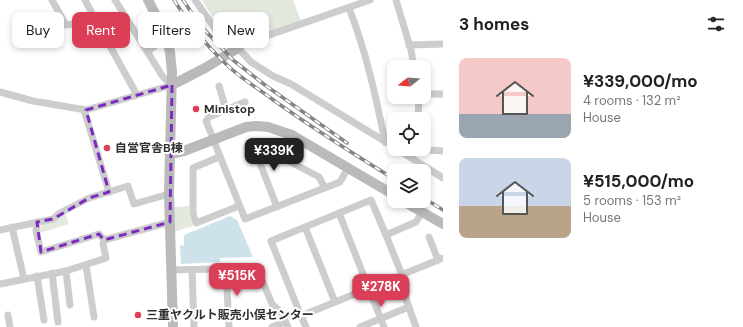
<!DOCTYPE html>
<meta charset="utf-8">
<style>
body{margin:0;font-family:"DM Sans","Noto Sans JP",sans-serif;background:#f6f6f6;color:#222;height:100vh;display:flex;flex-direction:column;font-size:15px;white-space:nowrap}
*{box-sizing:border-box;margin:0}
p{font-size:13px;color:#767676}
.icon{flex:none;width:22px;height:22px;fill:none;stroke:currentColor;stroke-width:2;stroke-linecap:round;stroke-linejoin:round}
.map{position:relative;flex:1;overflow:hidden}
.drawer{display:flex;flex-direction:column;background:#fff;width:300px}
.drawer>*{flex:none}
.top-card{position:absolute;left:12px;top:12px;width:371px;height:36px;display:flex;gap:8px}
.needle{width:26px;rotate:253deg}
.tools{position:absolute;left:387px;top:60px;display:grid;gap:8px}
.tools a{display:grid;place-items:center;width:44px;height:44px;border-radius:8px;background:#fff;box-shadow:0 2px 6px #0003;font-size:20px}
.price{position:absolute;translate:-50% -34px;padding:0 9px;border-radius:8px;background:#db3f57;color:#fff;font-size:13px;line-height:26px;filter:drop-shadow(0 1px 2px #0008)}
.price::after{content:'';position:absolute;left:50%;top:24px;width:12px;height:9px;margin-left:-6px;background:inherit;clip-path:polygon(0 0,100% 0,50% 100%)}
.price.selected{background:#222;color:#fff}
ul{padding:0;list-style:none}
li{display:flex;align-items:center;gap:12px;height:100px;padding:0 16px}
li span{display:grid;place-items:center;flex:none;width:112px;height:80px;border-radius:8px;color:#555}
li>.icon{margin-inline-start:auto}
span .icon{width:48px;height:48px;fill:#fffc;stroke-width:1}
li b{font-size:17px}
h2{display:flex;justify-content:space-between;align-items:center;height:48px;padding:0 16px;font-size:17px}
.pill{padding:0 14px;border-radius:8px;background:#fff;box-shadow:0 2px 6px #0003;font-size:14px;line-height:36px}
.pill.selected{background:#db3f57;color:#fff}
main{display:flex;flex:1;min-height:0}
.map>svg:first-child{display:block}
.green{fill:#e4e9dd}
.water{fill:#cde2eb}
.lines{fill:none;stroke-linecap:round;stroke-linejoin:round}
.street{stroke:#cdcdcd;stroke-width:7}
.secondary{stroke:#bababa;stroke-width:10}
.rail-casing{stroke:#858585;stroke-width:3.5}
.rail{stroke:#fff;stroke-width:2;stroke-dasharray:6;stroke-linecap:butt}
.marked{fill:none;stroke:#7b2cbf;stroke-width:3;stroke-dasharray:8 5;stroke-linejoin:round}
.poi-dot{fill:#db3f57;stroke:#fff;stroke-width:1.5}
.labels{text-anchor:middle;stroke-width:4;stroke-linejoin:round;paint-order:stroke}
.poi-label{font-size:12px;font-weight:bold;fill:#303030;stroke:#fff;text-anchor:start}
</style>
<main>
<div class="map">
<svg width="443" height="327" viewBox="0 0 443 327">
<rect width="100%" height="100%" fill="#fff"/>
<!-- green -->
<g class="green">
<path d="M202 0H293L301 21 285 27 237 41C222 31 211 16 202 0Z"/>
<path d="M189 206V214L193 226 174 232V207Z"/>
<path d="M65 213 69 224 40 233 39 230 42 225Z"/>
</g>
<!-- water -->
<path class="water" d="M230 216 237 220 253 257 220 258V262L181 264 180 246 184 245V235Z"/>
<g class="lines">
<!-- street -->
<g class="street">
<path d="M52 0 66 25 96 21 137 95"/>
<path d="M85 0 96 21"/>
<path d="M115 0 163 77 172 85"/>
<path d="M195 0 219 34 238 48 251 62 273 76 291 84 394 147"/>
<path d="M396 0 411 50 414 67"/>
<path d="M349 8C366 51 376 97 385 142"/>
<path d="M409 45 443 44"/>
<path d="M238 48 249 42 370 0"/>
<path d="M148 51 159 43 167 39"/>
<path d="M219 86 226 110"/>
<path d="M0 92 33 101 86 110 172 85"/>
<path d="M424 94H443"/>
<path d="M245 102 209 117 206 121 245 219 340 182 348 168"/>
<path d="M86 110 85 113 109 192"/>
<path d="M418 119 419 97"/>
<path d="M253 145 277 207"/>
<path d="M397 149 443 178"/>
<path d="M256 153 266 149 319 177 325 188"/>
<path d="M405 153 416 149 443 151"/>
<path d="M219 157 193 168V214L196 223 239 206"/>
<path d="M339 213 384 327"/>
<path d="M37 222 36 231 41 252 99 234 104 240"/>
<path d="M12 227 24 279"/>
<path d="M305 227 335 302"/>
<path d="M0 230 53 219 60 213 89 198 128 186 134 204 169 194"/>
<path d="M386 235 371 200 271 241 301 316 443 258"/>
<path d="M429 237 438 260"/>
<path d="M86 265 94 317"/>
<path d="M226 269 229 327"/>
<path d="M171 270 257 268 272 304 281 312 288 327"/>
<path d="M192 270 194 327"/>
<path d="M66 271 70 305"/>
<path d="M52 273 58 322"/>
<path d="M37 276 44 320"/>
<path d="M0 284 66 271 106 258 103 244 104 240 170 222"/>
<path d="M8 315 10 327"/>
<path d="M301 316 306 327"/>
<path d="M272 327 285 322"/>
<path d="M360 327 409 307"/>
<path d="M416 327 406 299V285L386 235 416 222 422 212"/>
</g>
<!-- secondary -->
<g class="secondary">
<path d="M148 0 165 33 170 52 172 72 169 194 173 327"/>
<path d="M172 85 205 68 238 48"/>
<path d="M169 152 175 153 184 151 246 127 257 126 268 127 292 135 394 195"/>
<path d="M403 201 443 224"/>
</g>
<defs>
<g id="rail">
<path d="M174 0C188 23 206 45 226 64 239 77 256 87 272 99 311 127 352 153 394 179"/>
<path d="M183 0 200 25 233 60 265 85 347 143"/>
<path d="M424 198 443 210"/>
</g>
</defs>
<!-- rail casing -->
<use href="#rail" class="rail-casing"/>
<!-- rail -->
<use href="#rail" class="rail"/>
</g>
<!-- marked area -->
<path class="marked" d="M172 85 170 222 104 240 99 234 41 252 37 222 53 219 89 198 109 192 86 110Z"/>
<!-- markers -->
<g class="poi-dot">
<circle cx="196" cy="109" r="4"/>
<circle cx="107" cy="148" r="4"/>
<circle cx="138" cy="315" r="4"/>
</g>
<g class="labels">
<!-- poi labels -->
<g class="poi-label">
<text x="204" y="113">Ministop</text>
<text x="115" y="152">自営官舎B棟</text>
<text x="146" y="319">三重ヤクルト販売小俣センター</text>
</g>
</g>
</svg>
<div class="tools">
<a><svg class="needle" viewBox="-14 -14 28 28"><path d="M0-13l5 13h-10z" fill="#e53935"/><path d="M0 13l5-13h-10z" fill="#767676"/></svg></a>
<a><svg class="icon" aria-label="locate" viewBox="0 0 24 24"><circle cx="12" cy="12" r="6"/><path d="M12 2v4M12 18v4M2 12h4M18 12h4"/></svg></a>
<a><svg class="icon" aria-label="layers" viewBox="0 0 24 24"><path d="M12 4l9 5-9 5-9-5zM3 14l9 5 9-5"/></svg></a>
</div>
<b class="price selected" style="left:274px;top:172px">¥339K</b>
<b class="price" style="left:237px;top:297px">¥515K</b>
<b class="price" style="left:381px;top:308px">¥278K</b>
<div class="top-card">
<a class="pill">Buy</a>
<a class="pill selected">Rent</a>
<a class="pill">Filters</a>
<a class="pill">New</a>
</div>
</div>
<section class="drawer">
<h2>3 homes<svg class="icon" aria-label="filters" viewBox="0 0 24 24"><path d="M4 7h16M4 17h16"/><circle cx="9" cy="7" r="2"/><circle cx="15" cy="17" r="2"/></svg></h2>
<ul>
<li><span style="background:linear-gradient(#f6c9c9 70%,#9aa5b1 0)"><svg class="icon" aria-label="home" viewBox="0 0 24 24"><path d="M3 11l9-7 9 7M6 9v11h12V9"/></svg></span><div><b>¥339,000/mo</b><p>4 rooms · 132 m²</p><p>House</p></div></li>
<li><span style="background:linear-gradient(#c9d6e8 60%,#b9a48a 0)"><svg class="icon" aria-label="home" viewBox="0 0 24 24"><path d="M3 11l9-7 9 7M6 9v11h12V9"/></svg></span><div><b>¥515,000/mo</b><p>5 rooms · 153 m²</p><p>House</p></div></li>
</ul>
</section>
</main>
